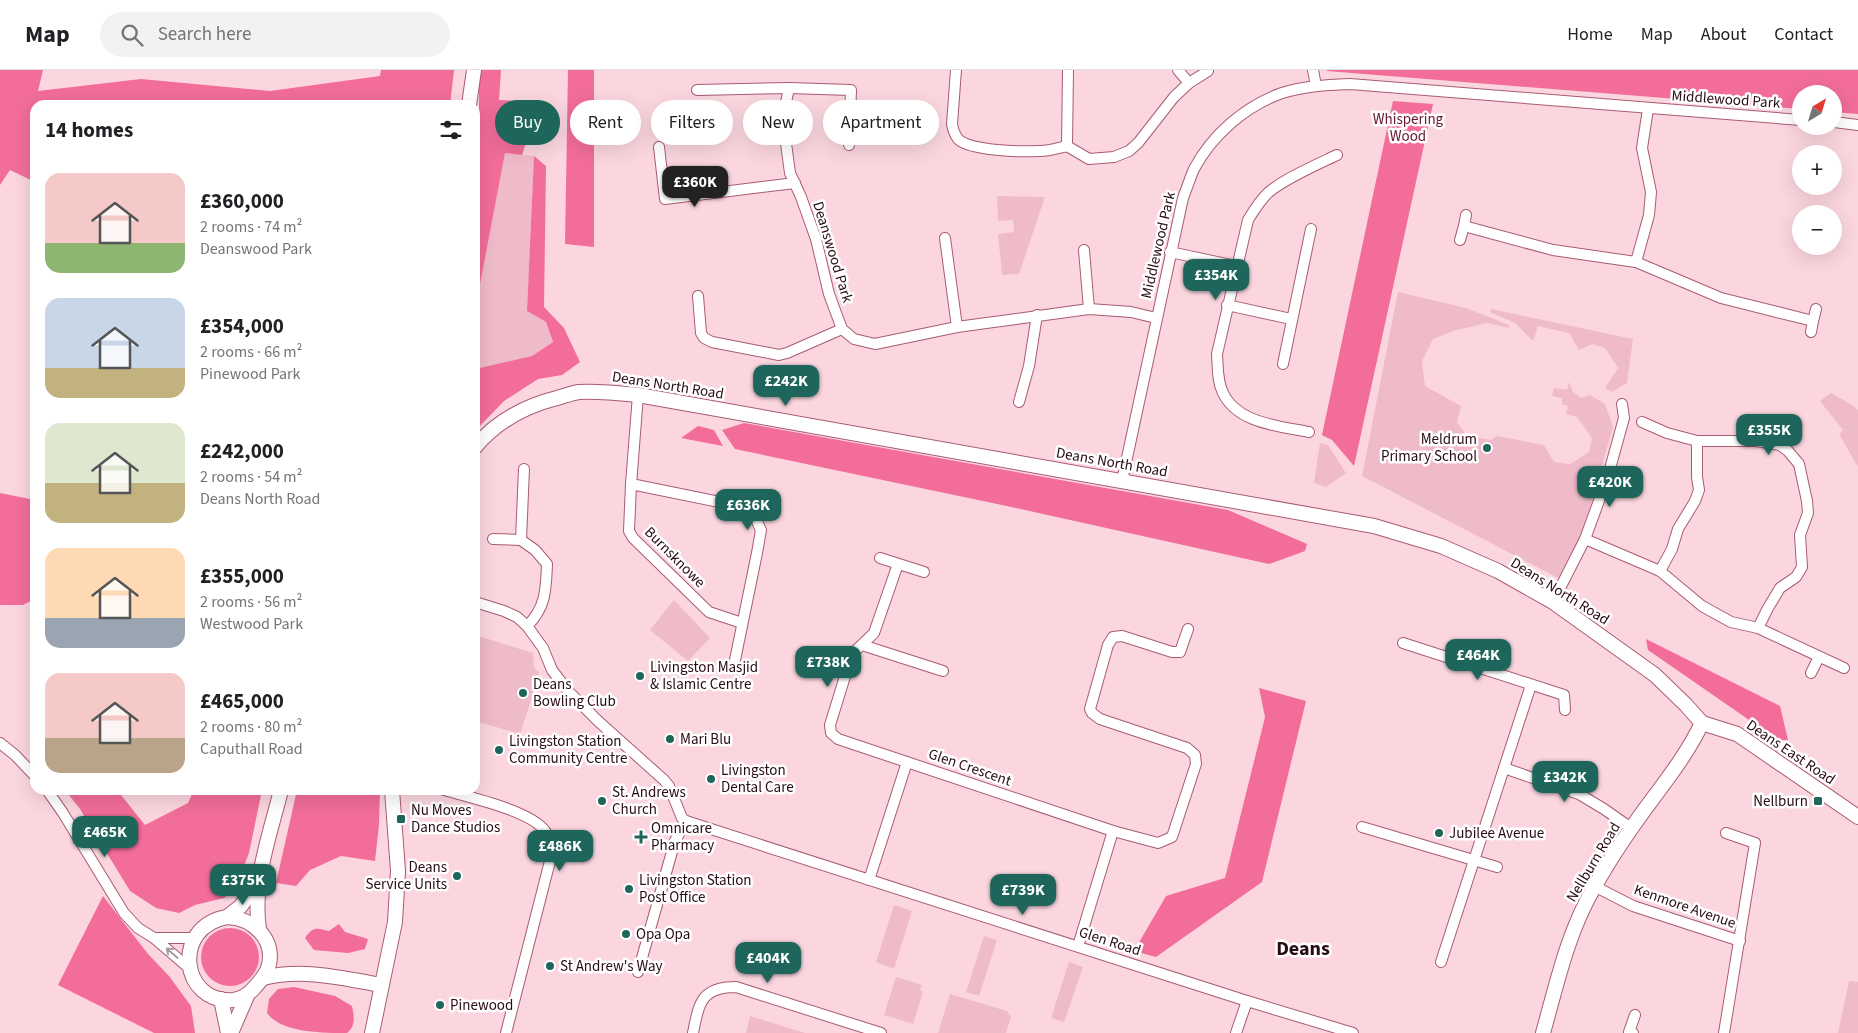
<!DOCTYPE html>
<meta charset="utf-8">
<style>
body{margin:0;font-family:"Source Sans 3",sans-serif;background:#f2f2f2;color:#202124;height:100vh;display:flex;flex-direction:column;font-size:19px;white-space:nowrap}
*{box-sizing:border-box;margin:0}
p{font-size:16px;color:#757577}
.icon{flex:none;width:28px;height:28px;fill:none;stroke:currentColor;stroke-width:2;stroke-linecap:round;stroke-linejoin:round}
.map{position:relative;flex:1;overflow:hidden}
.sheet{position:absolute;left:30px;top:30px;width:450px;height:695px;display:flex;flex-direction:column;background:#fff;border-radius:15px;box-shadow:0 5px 20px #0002}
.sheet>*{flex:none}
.hud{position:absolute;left:495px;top:30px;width:475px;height:45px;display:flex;gap:10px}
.needle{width:32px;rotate:38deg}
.controls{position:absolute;left:1792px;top:15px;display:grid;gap:10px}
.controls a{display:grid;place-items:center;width:50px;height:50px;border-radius:50%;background:#fff;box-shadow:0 5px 20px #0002;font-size:25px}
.price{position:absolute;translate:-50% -42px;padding:0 11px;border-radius:10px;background:#1e665b;color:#fff;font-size:16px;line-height:32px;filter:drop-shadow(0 1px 2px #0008)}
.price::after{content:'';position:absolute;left:50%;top:30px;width:15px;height:11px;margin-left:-8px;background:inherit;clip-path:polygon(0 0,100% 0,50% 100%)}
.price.active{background:#222;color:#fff}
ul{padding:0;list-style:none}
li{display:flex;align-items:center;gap:15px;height:125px;padding:0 15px}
li span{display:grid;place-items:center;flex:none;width:140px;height:100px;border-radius:15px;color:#555}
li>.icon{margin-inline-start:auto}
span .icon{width:60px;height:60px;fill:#fffc;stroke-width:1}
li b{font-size:21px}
h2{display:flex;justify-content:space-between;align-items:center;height:60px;padding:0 15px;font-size:21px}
.chip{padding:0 18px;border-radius:22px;background:#fff;box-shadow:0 5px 20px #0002;font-size:18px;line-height:45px}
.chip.active{background:#1e665b;color:#fff}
header{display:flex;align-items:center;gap:30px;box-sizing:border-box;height:70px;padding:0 25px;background:#fff;border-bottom:1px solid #e0e0e0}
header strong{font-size:24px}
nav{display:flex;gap:28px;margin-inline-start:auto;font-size:18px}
.search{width:350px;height:45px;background:#f2f2f2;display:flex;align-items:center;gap:12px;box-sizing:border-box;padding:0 18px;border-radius:28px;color:#757577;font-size:19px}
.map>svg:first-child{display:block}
.green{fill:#f0bbc9}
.forest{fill:#f26d9a}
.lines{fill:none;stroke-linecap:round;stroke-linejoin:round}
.street-casing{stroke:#a95b73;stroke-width:12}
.secondary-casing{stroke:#a95b73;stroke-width:16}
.street{stroke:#fff;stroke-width:10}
.secondary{stroke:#fff;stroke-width:14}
.oneway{stroke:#a99da1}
.poi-dot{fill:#1e665b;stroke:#fff;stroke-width:2}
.labels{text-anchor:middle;stroke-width:5;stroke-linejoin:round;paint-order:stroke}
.street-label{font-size:15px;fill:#290b15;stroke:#fff}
.park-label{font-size:15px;fill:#681537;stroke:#fff}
.poi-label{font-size:15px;fill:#290b15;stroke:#fff;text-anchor:start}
.district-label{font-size:20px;font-weight:bold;fill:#290b15;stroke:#fff}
</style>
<header>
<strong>Map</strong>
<div class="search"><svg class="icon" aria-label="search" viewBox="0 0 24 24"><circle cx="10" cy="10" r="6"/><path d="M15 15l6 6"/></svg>Search here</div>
<nav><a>Home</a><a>Map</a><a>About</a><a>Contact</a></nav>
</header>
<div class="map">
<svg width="1858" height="963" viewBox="0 0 1858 963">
<rect width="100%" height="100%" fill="#fbd6df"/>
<!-- green -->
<g class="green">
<path d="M505 83 534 86 527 241 546 252 553 272 532 286 475 299V241Z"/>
<path d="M997 126 1045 127 1019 204 1002 205 998 164 1014 162 1013 150 998 151Z"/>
<path d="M1398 222 1466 238 1509 255V258L1487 253 1453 261 1433 269 1422 291 1425 316 1461 336 1457 352 1466 365 1491 370 1497 366 1544 375 1554 392 1570 394 1589 382 1592 368 1577 347 1566 344 1568 336 1562 334V328L1552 326 1554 318 1567 320 1569 312 1573 322 1581 328 1590 325 1605 334 1613 357 1583 462 1558 508 1362 406Z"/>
<path d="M1491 239 1633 269 1627 313 1612 322 1605 318 1618 298 1605 278 1592 274 1579 280 1569 263 1538 256 1533 271 1515 253 1490 242Z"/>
<path d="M1831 323 1852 335 1858 340V397L1839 364 1843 360 1820 331Z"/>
<path d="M1320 373 1328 375 1346 403 1326 417 1314 413Z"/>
<path d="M674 530 710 568 688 591 650 560Z"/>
<path d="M475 565 533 583 534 598 539 602 538 609 520 664 475 651Z"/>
<path d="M894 835 912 841 894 899 876 892Z"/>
<path d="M984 866 997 870 979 926 966 922Z"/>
<path d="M1069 892 1083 897 1064 952 1051 948Z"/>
<path d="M896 907 922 915 920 920 923 922 913 954 884 945Z"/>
<path d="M1849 911 1858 912V963H1838Z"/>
<path d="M950 924 1007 941 1011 947 1006 963H938Z"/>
<path d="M750 946 805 963H746Z"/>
</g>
<!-- forest -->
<g class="forest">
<path d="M0 0H43L38 21 141 9 270 21 380 6 381 0H454L450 35H35V112L10 100 0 115Z"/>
<path d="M481 0H501L499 30 539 32 522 85 505 83 475 241V107L479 66V15Z"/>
<path d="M568 0H594V177L565 174Z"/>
<path d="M1327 0H1858V44L1834 42V24H1801V39L1327 1Z"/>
<path d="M1393 31 1433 34 1354 396 1332 370 1322 365Z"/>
<path d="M534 86 546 96 544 237 564 258 580 292 562 305 538 309 504 331 475 361V299L532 286 553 272 546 252 527 241Z"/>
<path d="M744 353 1228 440 1307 474 1305 481 1269 494 1002 435 735 379 722 360Z"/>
<path d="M698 356 714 360 723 376 681 368Z"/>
<path d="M0 423 35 430V529L23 535H0Z"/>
<path d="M1646 569 1780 636 1788 670H1778L1648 580Z"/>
<path d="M1259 618 1306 631 1262 812 1156 887 1134 881 1166 826 1225 808 1265 647Z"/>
<path d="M65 720H117L145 755 188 733 194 720H258L261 725 249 783 235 819 224 828 195 835 179 843 156 838 130 821 80 739Z"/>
<path d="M297 720H380L379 755 375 791 341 786 310 800 296 816 276 813Z"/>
<path d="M103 826 148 884 169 906 191 936 195 963H154L58 915Z"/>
<path d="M339 854 345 862 368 869 365 879 348 883 314 880 305 868C313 856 317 858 329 861Z"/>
<circle cx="230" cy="887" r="29"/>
<path d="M294 917 335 926 352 936C354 945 356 956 347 963 323 963 281 963 267 943L269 929 278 919Z"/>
</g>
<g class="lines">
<defs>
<g id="street">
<path d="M956 0 952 54C953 60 955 65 958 69 970 81 1022 82 1040 81 1049 81 1058 78 1067 76"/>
<path d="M1068 0 1067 76 1089 89 1114 87 1129 81 1138 73 1174 27 1189 13 1208 1"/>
<path d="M1178 0 1189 13"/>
<path d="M1313 0 1316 16"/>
<path d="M789 18 785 37V66L790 103 801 127 816 169 829 224 842 259 854 269 875 274 957 257 1089 239 1131 242 1156 248"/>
<path d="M697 20 789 18 851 20 849 75"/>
<path d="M1834 52 1858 55"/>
<path d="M659 77 665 129 795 113"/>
<path d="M1466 145 1464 156 1553 180 1636 192 1721 228 1813 251 1811 262"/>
<path d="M945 168 957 257"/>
<path d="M1460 170 1464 156"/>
<path d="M1084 180 1089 239"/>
<path d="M1170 182 1236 196"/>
<path d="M1636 192 1649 145 1651 122 1642 78 1648 39"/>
<path d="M698 226 701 263 704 268 712 272 779 285 787 283 842 259"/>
<path d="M1227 235 1291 249"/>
<path d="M1813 251 1816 239"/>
<path d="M1283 294 1311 159"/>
<path d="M638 325 631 414 629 461 633 468 709 542 742 553"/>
<path d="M1019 332 1029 296 1037 245"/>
<path d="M1642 352 1667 363 1697 371"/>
<path d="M1309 362C1280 356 1238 354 1223 323 1217 311 1218 297 1217 284L1248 150C1254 140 1260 130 1269 122 1286 108 1316 95 1337 85"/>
<path d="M524 399 521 470 535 480 547 494C546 519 546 538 527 556"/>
<path d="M1122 411 1183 128C1187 118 1190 108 1194 99 1212 65 1245 36 1282 23 1304 16 1327 15 1350 14L1801 50"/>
<path d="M631 414 734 435 753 443 761 460 757 483 735 590"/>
<path d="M493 469 521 470"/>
<path d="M1585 469 1660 501 1702 536 1731 552 1758 558 1844 598"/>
<path d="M880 488 924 502"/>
<path d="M898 494 874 563 854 582 850 590 830 655 831 663 838 669 1113 761 1158 773 1172 767 1196 694 1195 685 1187 678 1100 649 1092 643 1090 639 1108 575 1113 567 1122 566 1172 582H1180L1188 559"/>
<path d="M1660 501 1672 479 1678 459 1695 431 1699 420 1697 407V371H1756L1780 375 1788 381 1799 394 1807 431 1808 443 1800 465 1802 497 1796 507 1780 518 1768 538 1758 558"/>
<path d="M475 532 504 541 517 547 527 556 543 578 552 600 568 621 598 651 664 710 669 716 682 748 686 751 1247 931 1353 963"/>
<path d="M1553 532 1585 469 1608 406 1624 348 1622 334"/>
<path d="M1403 573 1564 625 1565 640"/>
<path d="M862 575 943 601"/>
<path d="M1811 603 1819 587"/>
<path d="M0 673 15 685 35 706"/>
<path d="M1504 698 1579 724 1604 739 1631 758"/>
<path d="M47 720 63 743 124 843 138 858 154 868 189 898"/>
<path d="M444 720C469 727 531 741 545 761 552 771 551 780 550 791L506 963"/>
<path d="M1362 757 1497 797"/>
<path d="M869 810 907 692"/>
<path d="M1594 816 1633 836 1740 871"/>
<path d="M154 868H194"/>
<path d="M1078 876 1113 761"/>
<path d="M1441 892 1531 615"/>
<path d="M638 902 675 771 686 751"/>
<path d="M693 963C699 933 701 917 736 917L881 963"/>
<path d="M1236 963 1247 931"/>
<path d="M1633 963 1629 962 1635 945"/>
<path d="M1724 963 1755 773 1726 763"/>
</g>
<g id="secondary">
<path d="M469 35 474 0"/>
<path d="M475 377C496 352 525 336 557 328 564 326 572 323 579 322 599 321 618 323 638 325L1374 456 1441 476 1498 501 1553 532 1655 605 1686 635 1702 653"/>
<path d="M1702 653 1737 664 1858 747"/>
<path d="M227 847C253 848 277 870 268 898 266 905 260 911 255 917 249 924 243 929 233 930 181 934 171 857 227 847Z"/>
<path d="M227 847 241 836 257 813"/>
<path d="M259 859C252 812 270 765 281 720"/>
<path d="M263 908C303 898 342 908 381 915"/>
<path d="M221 929 228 963"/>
<path d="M231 963 247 926"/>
<path d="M372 963 395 852 398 801 392 720"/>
<path d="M1543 963C1557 913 1568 861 1595 816 1612 785 1633 755 1654 727 1672 703 1689 680 1702 653"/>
</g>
</defs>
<!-- street casing -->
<use href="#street" class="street-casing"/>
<!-- secondary casing -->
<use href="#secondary" class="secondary-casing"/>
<!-- street -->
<use href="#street" class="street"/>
<!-- secondary -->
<use href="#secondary" class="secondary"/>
</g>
<!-- one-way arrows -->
<defs><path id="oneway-shaft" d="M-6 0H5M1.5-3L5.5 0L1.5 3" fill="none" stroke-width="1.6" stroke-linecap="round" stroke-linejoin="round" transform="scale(1.25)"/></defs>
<use class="oneway" href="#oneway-shaft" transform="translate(172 883) rotate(-139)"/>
<!-- markers -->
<g class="poi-dot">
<circle cx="1487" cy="378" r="5"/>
<circle cx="640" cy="606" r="5"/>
<circle cx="523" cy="623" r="5"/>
<circle cx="670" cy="669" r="5"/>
<circle cx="499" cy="680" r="5"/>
<circle cx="711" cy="709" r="5"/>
<circle cx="602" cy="731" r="5"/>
<rect x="1813" y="726" width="10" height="10" rx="2.5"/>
<rect x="396" y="744" width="10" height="10" rx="2.5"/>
<circle cx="1439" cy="763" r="5"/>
<path d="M638.5 759.5h5v5h5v5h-5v5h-5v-5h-5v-5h5z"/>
<circle cx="457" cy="806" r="5"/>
<circle cx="629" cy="819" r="5"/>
<circle cx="626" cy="864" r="5"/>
<circle cx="550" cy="896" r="5"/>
<circle cx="440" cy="935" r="5"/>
</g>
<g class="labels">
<!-- street labels -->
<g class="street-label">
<text transform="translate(1726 29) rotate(4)" y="5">Middlewood Park</text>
<text transform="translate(1158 175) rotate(-77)" y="5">Middlewood Park</text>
<text transform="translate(833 182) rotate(73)" y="5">Deanswood Park</text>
<text transform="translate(668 315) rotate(9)" y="5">Deans North Road</text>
<text transform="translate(1112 392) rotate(10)" y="5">Deans North Road</text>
<text transform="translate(675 487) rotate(45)" y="5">Burnsknowe</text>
<text transform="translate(1560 521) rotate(32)" y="5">Deans North Road</text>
<text transform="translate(1791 682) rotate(34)" y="5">Deans East Road</text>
<text transform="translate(970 697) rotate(19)" y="5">Glen Crescent</text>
<text transform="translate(1593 792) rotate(-59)" y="5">Nellburn Road</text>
<text transform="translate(1685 836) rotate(19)" y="5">Kenmore Avenue</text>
<text transform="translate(1110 871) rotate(18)" y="5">Glen Road</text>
</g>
<!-- park labels -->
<g class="park-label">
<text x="1408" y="54">Whispering<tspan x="1408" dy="17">Wood</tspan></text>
</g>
<!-- poi labels -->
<g class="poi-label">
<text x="1477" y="374" text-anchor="end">Meldrum<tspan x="1477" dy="17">Primary School</tspan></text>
<text x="650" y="602">Livingston Masjid<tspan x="650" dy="17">&amp; Islamic Centre</tspan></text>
<text x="533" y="619">Deans<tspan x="533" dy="17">Bowling Club</tspan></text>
<text x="680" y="674">Mari Blu</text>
<text x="509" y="676">Livingston Station<tspan x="509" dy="17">Community Centre</tspan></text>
<text x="721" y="705">Livingston<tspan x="721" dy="17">Dental Care</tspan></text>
<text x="612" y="727">St. Andrews<tspan x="612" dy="17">Church</tspan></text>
<text x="1808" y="736" text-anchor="end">Nellburn</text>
<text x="411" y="745">Nu Moves<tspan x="411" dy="17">Dance Studios</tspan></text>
<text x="651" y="763">Omnicare<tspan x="651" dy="17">Pharmacy</tspan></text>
<text x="1449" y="768">Jubilee Avenue</text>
<text x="447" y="802" text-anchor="end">Deans<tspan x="447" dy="17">Service Units</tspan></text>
<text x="639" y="815">Livingston Station<tspan x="639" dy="17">Post Office</tspan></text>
<text x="636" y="869">Opa Opa</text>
<text x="560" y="901">St Andrew's Way</text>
<text x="450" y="940">Pinewood</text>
</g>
<!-- district labels -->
<g class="district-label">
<text x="1303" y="885">Deans</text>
</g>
</g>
</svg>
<div class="controls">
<a><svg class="needle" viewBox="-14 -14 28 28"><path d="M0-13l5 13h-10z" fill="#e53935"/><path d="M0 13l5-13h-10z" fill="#757577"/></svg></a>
<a>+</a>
<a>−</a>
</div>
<b class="price active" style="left:695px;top:138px">£360K</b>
<b class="price" style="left:1216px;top:231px">£354K</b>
<b class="price" style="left:786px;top:337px">£242K</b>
<b class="price" style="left:1769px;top:386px">£355K</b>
<b class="price" style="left:1610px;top:438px">£420K</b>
<b class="price" style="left:748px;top:461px">£636K</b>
<b class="price" style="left:1478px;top:611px">£464K</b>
<b class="price" style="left:828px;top:618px">£738K</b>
<b class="price" style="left:1565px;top:733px">£342K</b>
<b class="price" style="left:105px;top:788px">£465K</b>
<b class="price" style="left:560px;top:802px">£486K</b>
<b class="price" style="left:243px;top:836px">£375K</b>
<b class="price" style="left:1023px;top:846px">£739K</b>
<b class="price" style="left:768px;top:914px">£404K</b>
<div class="hud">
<a class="chip active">Buy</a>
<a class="chip">Rent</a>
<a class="chip">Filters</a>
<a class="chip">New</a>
<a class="chip">Apartment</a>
</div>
<section class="sheet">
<h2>14 homes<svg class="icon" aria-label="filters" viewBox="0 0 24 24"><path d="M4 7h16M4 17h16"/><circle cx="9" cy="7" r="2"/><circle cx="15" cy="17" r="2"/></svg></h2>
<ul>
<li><span style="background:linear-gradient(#f6c9c9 70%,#8fb573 0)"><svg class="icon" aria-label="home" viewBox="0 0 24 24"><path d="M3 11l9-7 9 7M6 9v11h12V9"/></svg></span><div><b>£360,000</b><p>2 rooms · 74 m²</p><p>Deanswood Park</p></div></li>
<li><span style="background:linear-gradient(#c9d6e8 70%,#c2b280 0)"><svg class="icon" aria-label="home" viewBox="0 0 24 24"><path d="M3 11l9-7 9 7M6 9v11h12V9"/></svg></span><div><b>£354,000</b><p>2 rooms · 66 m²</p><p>Pinewood Park</p></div></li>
<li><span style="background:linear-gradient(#dfe7d0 60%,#c2b280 0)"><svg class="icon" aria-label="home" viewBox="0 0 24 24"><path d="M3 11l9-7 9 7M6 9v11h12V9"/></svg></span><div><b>£242,000</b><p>2 rooms · 54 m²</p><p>Deans North Road</p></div></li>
<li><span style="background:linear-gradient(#ffd9b3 70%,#9aa5b1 0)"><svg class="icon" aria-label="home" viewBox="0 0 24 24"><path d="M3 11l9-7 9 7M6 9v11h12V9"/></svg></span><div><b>£355,000</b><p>2 rooms · 56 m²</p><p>Westwood Park</p></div></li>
<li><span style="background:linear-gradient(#f6c9c9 65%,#b9a48a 0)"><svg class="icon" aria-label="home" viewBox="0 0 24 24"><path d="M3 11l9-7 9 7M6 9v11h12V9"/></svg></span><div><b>£465,000</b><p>2 rooms · 80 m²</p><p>Caputhall Road</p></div></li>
</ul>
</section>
</div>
